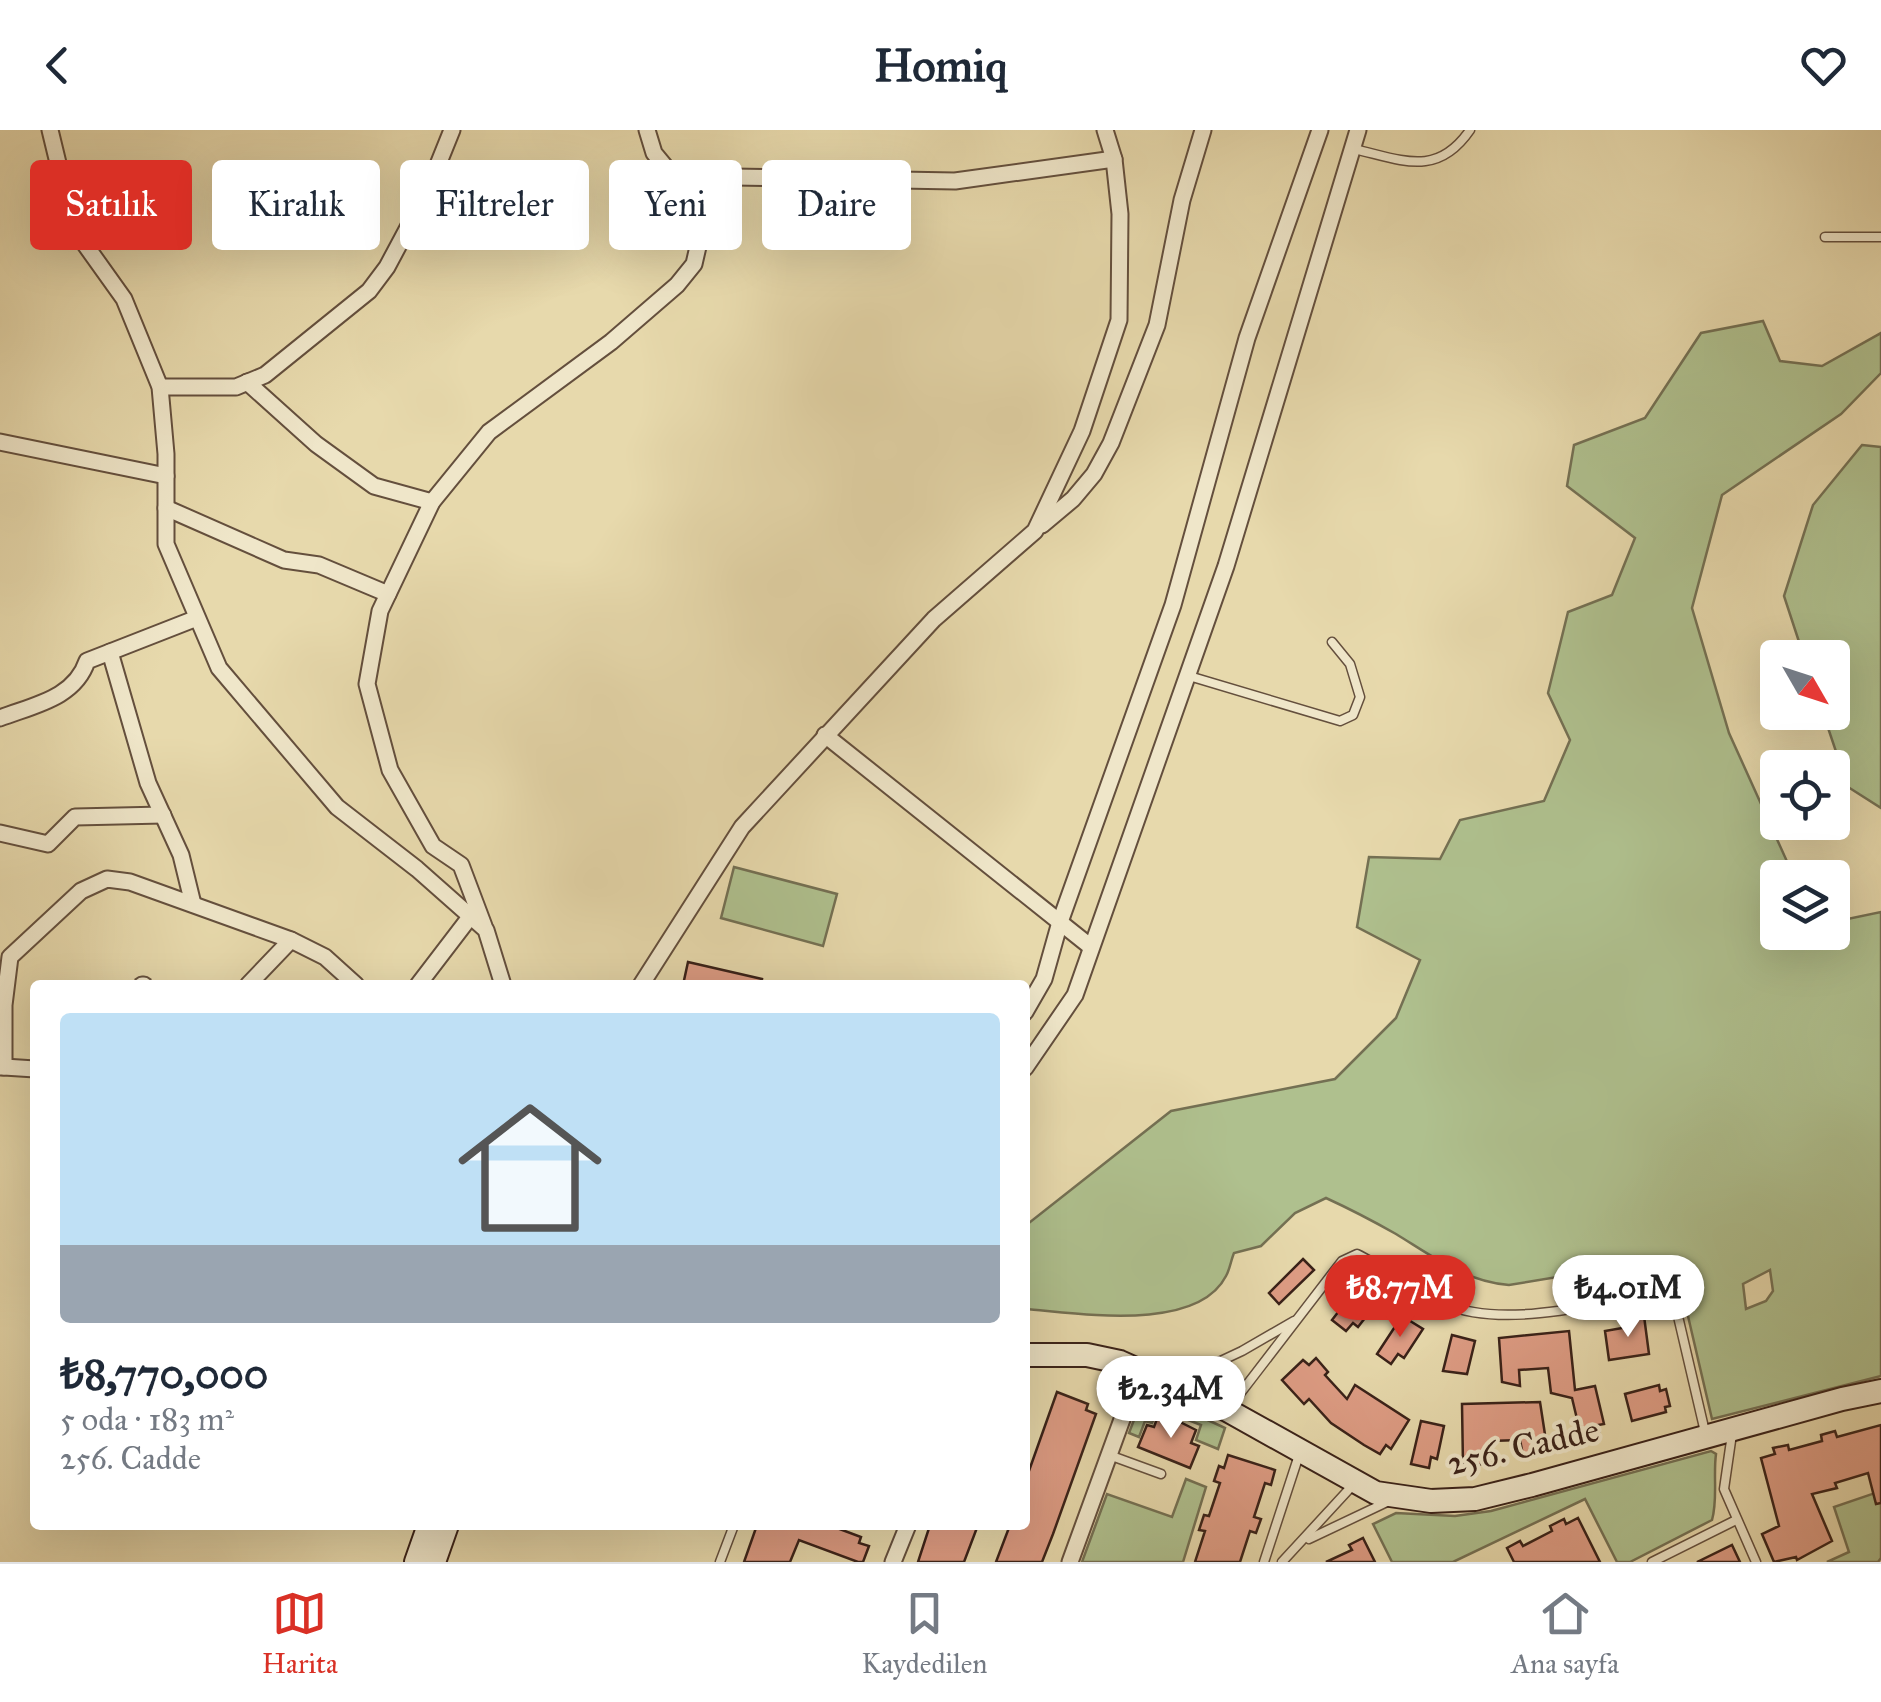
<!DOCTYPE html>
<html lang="tr">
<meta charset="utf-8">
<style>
body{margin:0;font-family:"IM FELL Great Primer",serif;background:#f2f2f3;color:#1f2937;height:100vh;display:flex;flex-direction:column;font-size:38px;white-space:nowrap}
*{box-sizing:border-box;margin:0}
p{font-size:32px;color:#747a83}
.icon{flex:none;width:55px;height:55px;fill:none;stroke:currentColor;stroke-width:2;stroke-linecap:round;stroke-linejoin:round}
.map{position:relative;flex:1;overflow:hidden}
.panel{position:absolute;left:30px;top:850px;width:1000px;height:550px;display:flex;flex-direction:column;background:#fff;border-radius:10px;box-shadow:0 10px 40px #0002}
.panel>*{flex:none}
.hud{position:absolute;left:30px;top:30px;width:1000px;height:90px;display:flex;gap:20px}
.needle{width:65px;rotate:129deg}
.tools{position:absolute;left:1760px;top:510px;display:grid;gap:20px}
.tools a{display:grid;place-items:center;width:90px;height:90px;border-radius:10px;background:#fff;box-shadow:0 10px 40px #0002;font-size:50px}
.price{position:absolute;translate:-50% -85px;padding:0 22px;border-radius:35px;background:#fff;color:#222;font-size:32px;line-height:65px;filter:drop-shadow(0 2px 5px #0008)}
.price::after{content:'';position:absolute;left:50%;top:60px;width:30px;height:22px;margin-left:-15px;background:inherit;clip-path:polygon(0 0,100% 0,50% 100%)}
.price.selected{background:#d93025;color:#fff}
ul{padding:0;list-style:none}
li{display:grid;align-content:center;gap:20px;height:530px;padding:0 30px}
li+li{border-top:2px solid #e0e1e3}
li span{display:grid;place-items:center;height:310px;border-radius:10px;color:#555}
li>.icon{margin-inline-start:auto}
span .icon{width:180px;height:180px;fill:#fffc;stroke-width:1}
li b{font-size:42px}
.chip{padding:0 35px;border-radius:10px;background:#fff;box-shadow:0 10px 40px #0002;font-size:35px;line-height:90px}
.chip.selected{background:#d93025;color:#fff}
header{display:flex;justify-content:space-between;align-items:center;height:130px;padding:0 30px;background:#fff;font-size:45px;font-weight:800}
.menu{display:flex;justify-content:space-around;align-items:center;height:140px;border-top:2px solid #e0e1e3;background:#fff;font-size:28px;color:#747a83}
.menu a{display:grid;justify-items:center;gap:5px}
.menu .selected{color:#d93025}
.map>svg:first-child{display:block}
.green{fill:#afc08e;stroke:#747053;stroke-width:2.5;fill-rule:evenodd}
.building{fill:#de9c84;stroke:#392118;stroke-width:2.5}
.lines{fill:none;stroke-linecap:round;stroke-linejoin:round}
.lane-casing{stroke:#644f3d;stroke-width:11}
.street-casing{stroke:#644f3d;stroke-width:19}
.secondary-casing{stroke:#392118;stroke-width:26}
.lane{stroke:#efe6c9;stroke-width:8}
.street{stroke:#efe6c9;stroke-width:15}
.secondary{stroke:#efe6c9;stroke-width:22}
.labels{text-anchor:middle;stroke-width:8;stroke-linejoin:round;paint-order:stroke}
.street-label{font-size:35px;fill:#392118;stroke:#efe6c9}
</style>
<header><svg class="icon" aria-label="back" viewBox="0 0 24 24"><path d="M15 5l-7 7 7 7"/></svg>Homiq<svg class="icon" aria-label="heart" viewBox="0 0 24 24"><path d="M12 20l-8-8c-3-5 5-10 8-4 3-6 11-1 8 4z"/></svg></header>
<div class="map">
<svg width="1881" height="1432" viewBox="0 0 1881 1432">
<rect width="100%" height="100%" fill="#e7d9ac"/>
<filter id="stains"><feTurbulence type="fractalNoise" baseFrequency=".002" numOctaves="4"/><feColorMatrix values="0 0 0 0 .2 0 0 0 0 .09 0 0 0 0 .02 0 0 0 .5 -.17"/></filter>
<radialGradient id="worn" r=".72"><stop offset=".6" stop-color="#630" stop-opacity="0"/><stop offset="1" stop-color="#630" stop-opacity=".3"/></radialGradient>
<!-- green -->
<g class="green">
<path d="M1763 191 1780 231 1822 236 1881 203V243L1841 284 1722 365 1692 478 1729 603 1794 747 1778 748V802H1832L1833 792 1881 782V1246L1712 1289 1684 1169 1673 1152 1666 1129 1509 1155C1466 1152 1432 1126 1396 1104 1373 1091 1350 1079 1326 1068L1295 1083 1261 1116 1234 1123C1231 1130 1230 1139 1226 1146 1197 1203 1078 1183 1025 1179V1096L1171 981 1335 949 1396 888 1420 830 1357 797 1369 727 1440 729 1460 690 1544 671 1570 610 1548 563 1568 482 1612 465 1635 408 1567 356 1574 315 1645 288 1701 203ZM1770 1140 1773 1161 1766 1171 1746 1179 1743 1154Z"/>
<path d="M1862 315 1881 317V678L1848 657 1823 583 1832 582V528L1804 527 1784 466 1813 375Z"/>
<path d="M734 737 837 764 823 816 721 788Z"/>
<path d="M1145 1261 1225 1298 1218 1319 1196 1310 1201 1295 1158 1278 1152 1293 1145 1291 1139 1307 1129 1303Z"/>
<path d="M1711 1321 1716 1324C1713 1345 1718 1370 1712 1390L1630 1432H1617L1585 1369 1453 1432H1392L1373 1394 1396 1383 1455 1386 1491 1381Z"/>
<path d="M1186 1349 1206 1357 1183 1432H1082L1107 1364 1172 1387Z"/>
<path d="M1881 1361V1428L1878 1432H1827L1849 1422 1834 1377Z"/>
</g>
<!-- building -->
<g class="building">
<path d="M688 832 762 849 761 855H683Z"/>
<path d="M1303 1129 1314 1140 1279 1174 1269 1163Z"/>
<path d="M1359 1155 1379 1170 1358 1197 1353 1193 1346 1201 1332 1190Z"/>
<path d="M1402 1186 1423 1199 1404 1228 1398 1224 1391 1234 1377 1224Z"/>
<path d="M1644 1186 1649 1224 1609 1230 1605 1201 1628 1197 1627 1189Z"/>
<path d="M1569 1201 1575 1260 1595 1256 1604 1294 1598 1295 1600 1306 1582 1310 1572 1268 1551 1263 1548 1238 1519 1240 1520 1256 1502 1252 1499 1208Z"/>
<path d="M1452 1205 1475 1211 1467 1244 1443 1241Z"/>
<path d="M1316 1228 1328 1242 1325 1245 1347 1269 1355 1255 1409 1290 1391 1319 1386 1315 1380 1324 1364 1315 1331 1293 1309 1269 1304 1274 1282 1250 1303 1230 1309 1235Z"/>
<path d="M1659 1255 1660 1261 1666 1259 1670 1276 1665 1277 1666 1282 1632 1291 1625 1264Z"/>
<path d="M1057 1262 1088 1274 1086 1280 1096 1284 1053 1404 1042 1432H996L1010 1395H1025V1352Z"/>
<path d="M1540 1272 1546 1311 1540 1312 1541 1322 1523 1325 1520 1310 1490 1311V1334L1463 1335 1462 1274Z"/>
<path d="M1158 1286 1171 1291 1172 1288 1196 1300 1191 1313 1199 1316 1190 1338 1138 1317 1147 1295 1154 1297Z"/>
<path d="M1421 1291 1444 1296 1437 1329 1431 1327 1429 1338 1411 1334Z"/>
<path d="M1881 1295V1373L1876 1374 1868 1343 1835 1353 1837 1358 1812 1364 1832 1411 1797 1430 1796 1427 1774 1432 1762 1404 1779 1396 1761 1328 1775 1324 1773 1318 1788 1315 1789 1320 1822 1311 1821 1305 1835 1301 1837 1307Z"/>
<path d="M1228 1325 1275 1340 1271 1355 1265 1353 1254 1387 1261 1389 1256 1403 1250 1401 1240 1432H1195L1205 1401 1199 1400 1204 1385 1209 1386 1220 1353 1214 1351 1219 1336 1224 1338Z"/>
<path d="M1578 1388 1600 1432H1514L1507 1418 1520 1411 1523 1416 1552 1401 1550 1396 1564 1389 1566 1394Z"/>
<path d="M757 1395H829L861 1407 859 1413 869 1416 863 1432H858L799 1410 790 1432H744Z"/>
<path d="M930 1395H978L964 1432H918Z"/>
<path d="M1363 1408 1375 1432H1326L1352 1420 1349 1415Z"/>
<path d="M1732 1415 1740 1432H1697Z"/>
</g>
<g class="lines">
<defs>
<g id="lane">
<path d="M1354 19C1402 30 1437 48 1470 0"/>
<path d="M1825 107H1881"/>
<path d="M1189 546 1340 591 1353 585 1360 567 1350 534 1332 512"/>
<path d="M1178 1251 1242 1221 1294 1191"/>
<path d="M1229 1278 1342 1131 1357 1124C1387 1139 1414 1160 1445 1174 1503 1199 1591 1174 1652 1166L1666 1167 1677 1182 1705 1302"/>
<path d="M1732 1304 1724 1359 1756 1432"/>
<path d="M1109 1325 1161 1344"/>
<path d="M1309 1409 1387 1372"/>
<path d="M720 1432 734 1395"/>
<path d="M1264 1432 1299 1325"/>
<path d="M1282 1432 1352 1356"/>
<path d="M1652 1432 1736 1390"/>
</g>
<g id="street">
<path d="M50 0 74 99 124 169 160 257 166 324V414L219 538 337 677 417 739 486 800 503 855"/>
<path d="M673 46 955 51 1114 29"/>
<path d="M247 252 316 314 374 356 432 372"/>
<path d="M160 257H236L265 245 369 161 387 137 427 62 452 0"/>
<path d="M0 312 166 346"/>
<path d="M166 378 284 430 319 435 388 464"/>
<path d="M1042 395 1073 369 1094 344 1111 313 1157 195 1182 70 1203 0"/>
<path d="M110 522 148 653 181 725 193 774"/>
<path d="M0 588C34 575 75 568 87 531L197 488"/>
<path d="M825 605 1091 817"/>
<path d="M0 703 48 714 75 687 163 685"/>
<path d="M484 796 461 735 433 716 390 640 367 554 380 481 432 372 489 302 611 212 677 155 694 134 700 108 695 88 673 46 654 23 647 0"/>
<path d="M142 855H144"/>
<path d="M248 855 291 810"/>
<path d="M418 855 470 787"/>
<path d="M641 855 742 697 934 489 1035 401 1082 301 1119 190 1120 84 1114 29 1105 0"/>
<path d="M1025 882 1044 849 1060 792 1173 475 1247 208 1320 0"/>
<path d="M0 937H4V875L10 827 81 761 107 749 130 752 291 810 325 827 356 855"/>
<path d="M4 937 35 939"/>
<path d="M1025 938 1075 865 1226 436 1358 0"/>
<path d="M893 1432 908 1395"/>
<path d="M1070 1432 1140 1240"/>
</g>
<g id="secondary">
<path d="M1025 1225H1087L1120 1232 1227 1280 1376 1363 1431 1371 1475 1369 1532 1355 1842 1269 1881 1261"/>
<path d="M416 1432 429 1395"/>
<path d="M434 1432 447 1395"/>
</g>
</defs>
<!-- lane casing -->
<use href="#lane" class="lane-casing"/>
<!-- street casing -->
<use href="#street" class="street-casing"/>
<!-- secondary casing -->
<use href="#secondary" class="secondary-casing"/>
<!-- lane -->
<use href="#lane" class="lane"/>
<!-- street -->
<use href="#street" class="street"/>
<!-- secondary -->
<use href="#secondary" class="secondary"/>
</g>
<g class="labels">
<!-- street labels -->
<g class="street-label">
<text transform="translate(1523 1316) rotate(-13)" y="12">256. Cadde</text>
</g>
</g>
<rect width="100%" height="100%" filter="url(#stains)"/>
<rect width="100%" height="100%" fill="url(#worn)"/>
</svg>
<div class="tools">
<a><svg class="needle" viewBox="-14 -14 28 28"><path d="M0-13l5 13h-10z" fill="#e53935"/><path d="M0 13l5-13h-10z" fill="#747a83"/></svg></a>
<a><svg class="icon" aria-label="locate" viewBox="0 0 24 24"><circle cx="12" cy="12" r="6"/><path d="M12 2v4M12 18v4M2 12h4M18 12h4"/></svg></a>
<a><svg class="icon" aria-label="layers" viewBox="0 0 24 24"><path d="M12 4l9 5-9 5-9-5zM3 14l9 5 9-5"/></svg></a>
</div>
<b class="price selected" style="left:1400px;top:1210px">₺8.77M</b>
<b class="price" style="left:1628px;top:1210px">₺4.01M</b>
<b class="price" style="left:1171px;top:1311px">₺2.34M</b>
<div class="hud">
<a class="chip selected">Satılık</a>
<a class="chip">Kiralık</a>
<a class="chip">Filtreler</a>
<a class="chip">Yeni</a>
<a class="chip">Daire</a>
</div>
<section class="panel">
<ul>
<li><span style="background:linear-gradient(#bfe0f5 75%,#9aa5b1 0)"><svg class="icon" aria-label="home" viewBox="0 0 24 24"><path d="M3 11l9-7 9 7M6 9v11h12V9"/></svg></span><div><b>₺8,770,000</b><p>5 oda · 183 m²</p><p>256. Cadde</p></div></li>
</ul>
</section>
</div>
<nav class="menu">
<a class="selected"><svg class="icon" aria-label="map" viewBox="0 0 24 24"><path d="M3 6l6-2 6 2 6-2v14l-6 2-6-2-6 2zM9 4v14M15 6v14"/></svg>Harita</a>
<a><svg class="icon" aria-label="saved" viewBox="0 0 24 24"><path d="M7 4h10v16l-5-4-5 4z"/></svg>Kaydedilen</a>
<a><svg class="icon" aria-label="home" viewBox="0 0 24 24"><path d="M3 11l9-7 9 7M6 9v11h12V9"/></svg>Ana sayfa</a>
</nav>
